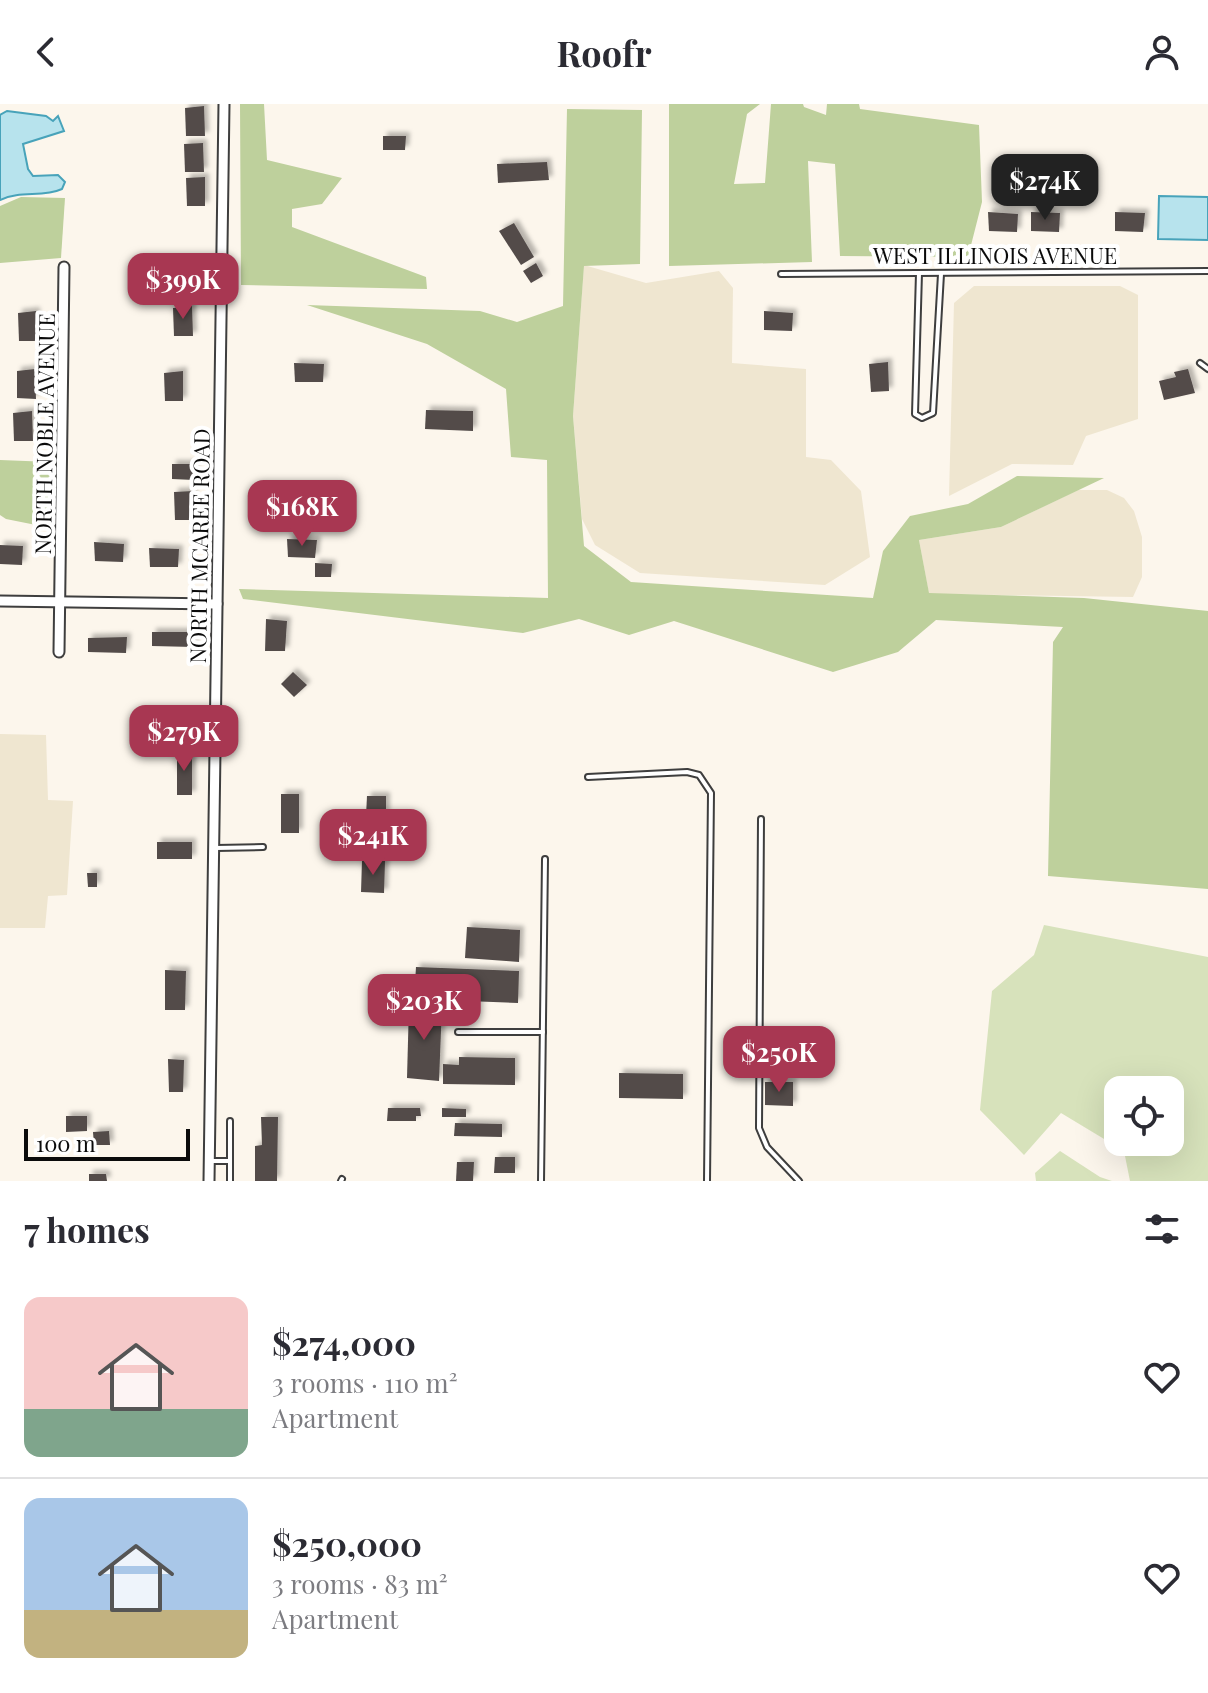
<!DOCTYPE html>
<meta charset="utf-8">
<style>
body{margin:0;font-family:"Playfair Display",serif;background:#f7f7f7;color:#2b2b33;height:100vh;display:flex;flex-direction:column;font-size:30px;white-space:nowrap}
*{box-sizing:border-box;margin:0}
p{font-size:26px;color:#7c7c81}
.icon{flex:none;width:44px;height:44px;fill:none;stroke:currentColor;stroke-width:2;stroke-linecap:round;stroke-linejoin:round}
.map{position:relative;height:1077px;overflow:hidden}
.drawer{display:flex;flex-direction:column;background:#fff;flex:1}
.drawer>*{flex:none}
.controls{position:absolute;left:1104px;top:972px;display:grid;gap:16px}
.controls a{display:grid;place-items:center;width:80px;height:80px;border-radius:16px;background:#fff;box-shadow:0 8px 32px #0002;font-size:40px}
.scale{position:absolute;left:24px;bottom:20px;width:166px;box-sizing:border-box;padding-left:8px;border:4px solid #0b0b0b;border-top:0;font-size:22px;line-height:28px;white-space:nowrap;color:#0b0b0b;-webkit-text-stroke:6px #fff;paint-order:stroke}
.price{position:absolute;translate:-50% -68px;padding:0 18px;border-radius:16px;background:#a83752;color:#fff;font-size:26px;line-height:52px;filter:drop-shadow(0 2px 4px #0008)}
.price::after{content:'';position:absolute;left:50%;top:48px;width:24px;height:18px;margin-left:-12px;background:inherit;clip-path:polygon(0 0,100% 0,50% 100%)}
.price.active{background:#222;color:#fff}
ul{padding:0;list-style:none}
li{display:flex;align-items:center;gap:24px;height:200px;padding:0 24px}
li+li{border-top:2px solid #e1e1e2}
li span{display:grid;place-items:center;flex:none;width:224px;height:160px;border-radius:16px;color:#555}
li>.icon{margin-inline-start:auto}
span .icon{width:96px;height:96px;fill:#fffc;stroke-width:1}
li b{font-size:34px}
h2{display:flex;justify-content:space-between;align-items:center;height:96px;padding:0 24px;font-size:34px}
header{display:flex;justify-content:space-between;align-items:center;height:104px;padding:0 24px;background:#fff;font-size:36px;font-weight:700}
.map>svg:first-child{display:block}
.farmland{fill:#efe6d0}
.green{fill:#d7e2bb;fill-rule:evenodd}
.forest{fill:#bed09c}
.water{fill:#b7e3ed;stroke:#48a3ba;stroke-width:2}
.building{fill:#524b49;filter:url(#shadow)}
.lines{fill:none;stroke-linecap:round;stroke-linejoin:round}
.lane-casing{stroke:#3e3e3e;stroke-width:8}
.street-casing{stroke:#3e3e3e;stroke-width:13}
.lane{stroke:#fff;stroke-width:4}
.street{stroke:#fff;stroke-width:9}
.labels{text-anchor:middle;stroke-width:8;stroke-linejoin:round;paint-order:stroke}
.street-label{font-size:22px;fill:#0b0b0b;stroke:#fff}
</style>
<header><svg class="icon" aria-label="back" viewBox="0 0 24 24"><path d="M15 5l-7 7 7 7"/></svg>Roofr<svg class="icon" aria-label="person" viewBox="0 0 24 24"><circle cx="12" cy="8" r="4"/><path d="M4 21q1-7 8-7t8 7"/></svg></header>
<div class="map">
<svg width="1208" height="1077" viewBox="0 0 1208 1077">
<defs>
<filter id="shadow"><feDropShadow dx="4" dy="-4" stdDeviation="2" flood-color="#0004"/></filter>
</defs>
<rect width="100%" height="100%" fill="#fcf6ec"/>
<!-- farmland -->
<g class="farmland">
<path d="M584 161 646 179 719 167 733 184 732 259 806 265V353L831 356 861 387 870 453 825 481 640 469 595 441 582 415 573 312Z"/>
<path d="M974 182H1120L1138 191V315L1086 332 1073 361 1012 360 949 392 954 199Z"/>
<path d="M1078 386H1107L1124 394 1134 407 1142 433V473L1133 493 929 490 919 436 1001 423Z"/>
<path d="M0 630 46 631 48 696 73 697 67 791 48 792 45 824H0Z"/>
</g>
<!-- green -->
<g class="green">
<path d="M1044 821 1208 853V1077H1130L1124 1047 1061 1009 1024 1051 980 1006 992 887 1034 851ZM1170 986V1038H1118V986Z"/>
<path d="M1060 1047 1100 1073 1112 1077H1036L1035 1069Z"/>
</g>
<!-- forest -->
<g class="forest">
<path d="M240 0H264L267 56 342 74 322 100 292 105V123L426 173 427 185 241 181Z"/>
<path d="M669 0H760L747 10 734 80 765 79 771 0H803L804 3 826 11 827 0H859L860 5 979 21 982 98 968 153 840 152 835 60 808 57 812 158 669 162Z"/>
<path d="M567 5 642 6 640 160 584 162 573 312 584 442 631 478 873 494 883 447 910 412 968 400 1017 372 1104 374 1001 423 919 436 929 489 1084 494 1208 507V785L1048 772 1053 538 1063 523 936 516 898 548 833 568 674 517 629 531 579 515 523 529 243 495 239 485 548 494 547 356 511 353 506 285 427 240 307 201 480 207 517 218 563 202Z"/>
<path d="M21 93 65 94 61 154 0 159V102Z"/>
<path d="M0 356 51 358 46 423 6 415 0 411Z"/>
</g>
<!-- water -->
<g class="water">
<path d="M7 7 46 12 53 17 58 12 64 27 23 40 28 65 33 72 58 71 65 78 62 85C42 94 21 86 0 96V11Z"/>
<path d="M1159 92 1208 93V136L1158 135Z"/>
</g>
<!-- building -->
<g class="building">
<path d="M204 2 205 32H186L185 4Z"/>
<path d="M383 32H406L405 46H383Z"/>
<path d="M203 39 204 68H185L184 40Z"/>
<path d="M547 58 549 76 498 79 497 60Z"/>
<path d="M205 73V102H187L186 74Z"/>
<path d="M988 108 1018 110 1017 128 989 127Z"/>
<path d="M1031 108 1060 109 1059 128 1031 127Z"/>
<path d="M1115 108 1145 109 1143 128 1115 127Z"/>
<path d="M514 119 534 153 521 161 499 127Z"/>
<path d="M536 159 543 172 531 179 523 167Z"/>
<path d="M192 202 193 232H174L173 204Z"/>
<path d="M36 207 37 237H19L18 209Z"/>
<path d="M764 207 793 209 792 227 764 226Z"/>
<path d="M888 258 889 287 871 288 869 260Z"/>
<path d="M294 259 324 260 323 278H295Z"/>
<path d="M35 265 36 295 17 294V267Z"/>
<path d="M1188 265 1195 289 1164 296 1159 277 1176 273 1174 268Z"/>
<path d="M183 267V297H165L164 269Z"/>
<path d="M426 306 473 307V327L425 325Z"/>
<path d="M32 307 33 337H14L13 309Z"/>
<path d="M172 360H195L194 376 172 375Z"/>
<path d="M193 387V416H175L174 388Z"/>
<path d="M287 435 317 436 315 454 288 453Z"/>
<path d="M94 438 124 440 123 458 95 457Z"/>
<path d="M0 441 23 442 22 461 0 460Z"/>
<path d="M149 444 179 445 178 463H150Z"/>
<path d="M315 459 332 460 331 473H315Z"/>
<path d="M266 515 287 517 285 547H265Z"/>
<path d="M152 528H194V543L152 542Z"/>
<path d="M127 533 126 549 88 548V534Z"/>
<path d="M293 568 307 581 294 593 281 580Z"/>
<path d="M177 647 192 648V691H177Z"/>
<rect x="281" y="690" width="18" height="39"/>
<path d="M367 692H386V711L366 712Z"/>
<rect x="157" y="738" width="35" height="17"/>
<path d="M362 757H385L384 789 361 788Z"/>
<path d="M87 769H97V783H88Z"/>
<path d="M467 823 520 826 519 858 465 854Z"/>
<path d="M416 863 519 867 518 899 414 895Z"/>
<path d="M165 866 186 867 185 906H165Z"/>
<path d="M409 901 442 902 439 977 407 974Z"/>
<path d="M459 953 515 954V981L443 980V960L459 961Z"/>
<path d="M168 955 184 956 183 988H169Z"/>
<path d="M619 969 683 970V995L619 994Z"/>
<path d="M765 978H793V1002L765 1001Z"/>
<path d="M388 1004H420L421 1012H416V1017H387Z"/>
<path d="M442 1004 466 1005V1013H442Z"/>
<path d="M66 1012H87V1027L66 1028Z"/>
<path d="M261 1013H278L277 1077H255V1042L262 1041Z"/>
<path d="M455 1019 502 1020V1033L454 1032Z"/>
<path d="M109 1027 110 1041H94L93 1028Z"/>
<path d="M495 1053H515V1069H494Z"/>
<path d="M457 1058H474L473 1077H456Z"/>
<path d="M89 1070H106L107 1077H89Z"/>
</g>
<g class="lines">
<defs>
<g id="lane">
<path d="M919 169 915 310 922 314 933 309 941 170"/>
<path d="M781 170 1208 167"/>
<path d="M1200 259 1208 265"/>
<path d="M588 673 687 668 699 671 711 689 707 1077"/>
<path d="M761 715 759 1024 767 1043 799 1077"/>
<path d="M216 744 263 743"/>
<path d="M458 928H543"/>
<path d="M210 1057H230"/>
<path d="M230 1077V1017"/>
<path d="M341 1077 342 1075"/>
<path d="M541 1077 545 755"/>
</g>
<g id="street">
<path d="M0 497 217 500"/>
<path d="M59 548 64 163"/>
<path d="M209 1077 224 0"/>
</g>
</defs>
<!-- lane casing -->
<use href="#lane" class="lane-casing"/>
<!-- street casing -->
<use href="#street" class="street-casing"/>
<!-- lane -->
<use href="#lane" class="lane"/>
<!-- street -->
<use href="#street" class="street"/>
</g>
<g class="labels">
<!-- street labels -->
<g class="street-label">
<text x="995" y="160">WEST ILLINOIS AVENUE</text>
<text transform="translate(45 330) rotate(-89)" y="8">NORTH NOBLE AVENUE</text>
<text transform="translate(200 442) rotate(-89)" y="8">NORTH MCAREE ROAD</text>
</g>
</g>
</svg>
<div class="controls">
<a><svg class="icon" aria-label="locate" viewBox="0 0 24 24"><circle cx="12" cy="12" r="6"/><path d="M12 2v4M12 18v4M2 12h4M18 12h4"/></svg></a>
</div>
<div class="scale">100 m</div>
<b class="price active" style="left:1045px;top:118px">$274K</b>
<b class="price" style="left:183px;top:217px">$399K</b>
<b class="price" style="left:302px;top:444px">$168K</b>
<b class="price" style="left:184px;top:669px">$279K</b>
<b class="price" style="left:373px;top:773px">$241K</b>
<b class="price" style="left:424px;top:938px">$203K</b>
<b class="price" style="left:779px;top:990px">$250K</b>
</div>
<section class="drawer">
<h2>7 homes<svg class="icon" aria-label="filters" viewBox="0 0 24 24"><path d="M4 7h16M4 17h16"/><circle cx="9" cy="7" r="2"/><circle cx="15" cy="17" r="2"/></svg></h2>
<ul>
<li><span style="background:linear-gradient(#f6c9c9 70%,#7fa58c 0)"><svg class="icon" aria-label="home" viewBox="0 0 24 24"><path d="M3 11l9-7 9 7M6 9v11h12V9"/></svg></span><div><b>$274,000</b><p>3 rooms · 110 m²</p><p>Apartment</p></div><svg class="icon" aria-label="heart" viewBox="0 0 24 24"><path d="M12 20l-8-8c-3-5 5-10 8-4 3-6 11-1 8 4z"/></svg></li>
<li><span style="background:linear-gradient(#a9c7e8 70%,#c2b280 0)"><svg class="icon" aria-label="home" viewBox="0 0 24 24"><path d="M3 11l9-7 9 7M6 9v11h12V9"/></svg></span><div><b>$250,000</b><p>3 rooms · 83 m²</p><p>Apartment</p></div><svg class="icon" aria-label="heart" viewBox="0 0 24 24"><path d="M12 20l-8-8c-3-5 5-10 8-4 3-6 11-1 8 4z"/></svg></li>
</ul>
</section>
